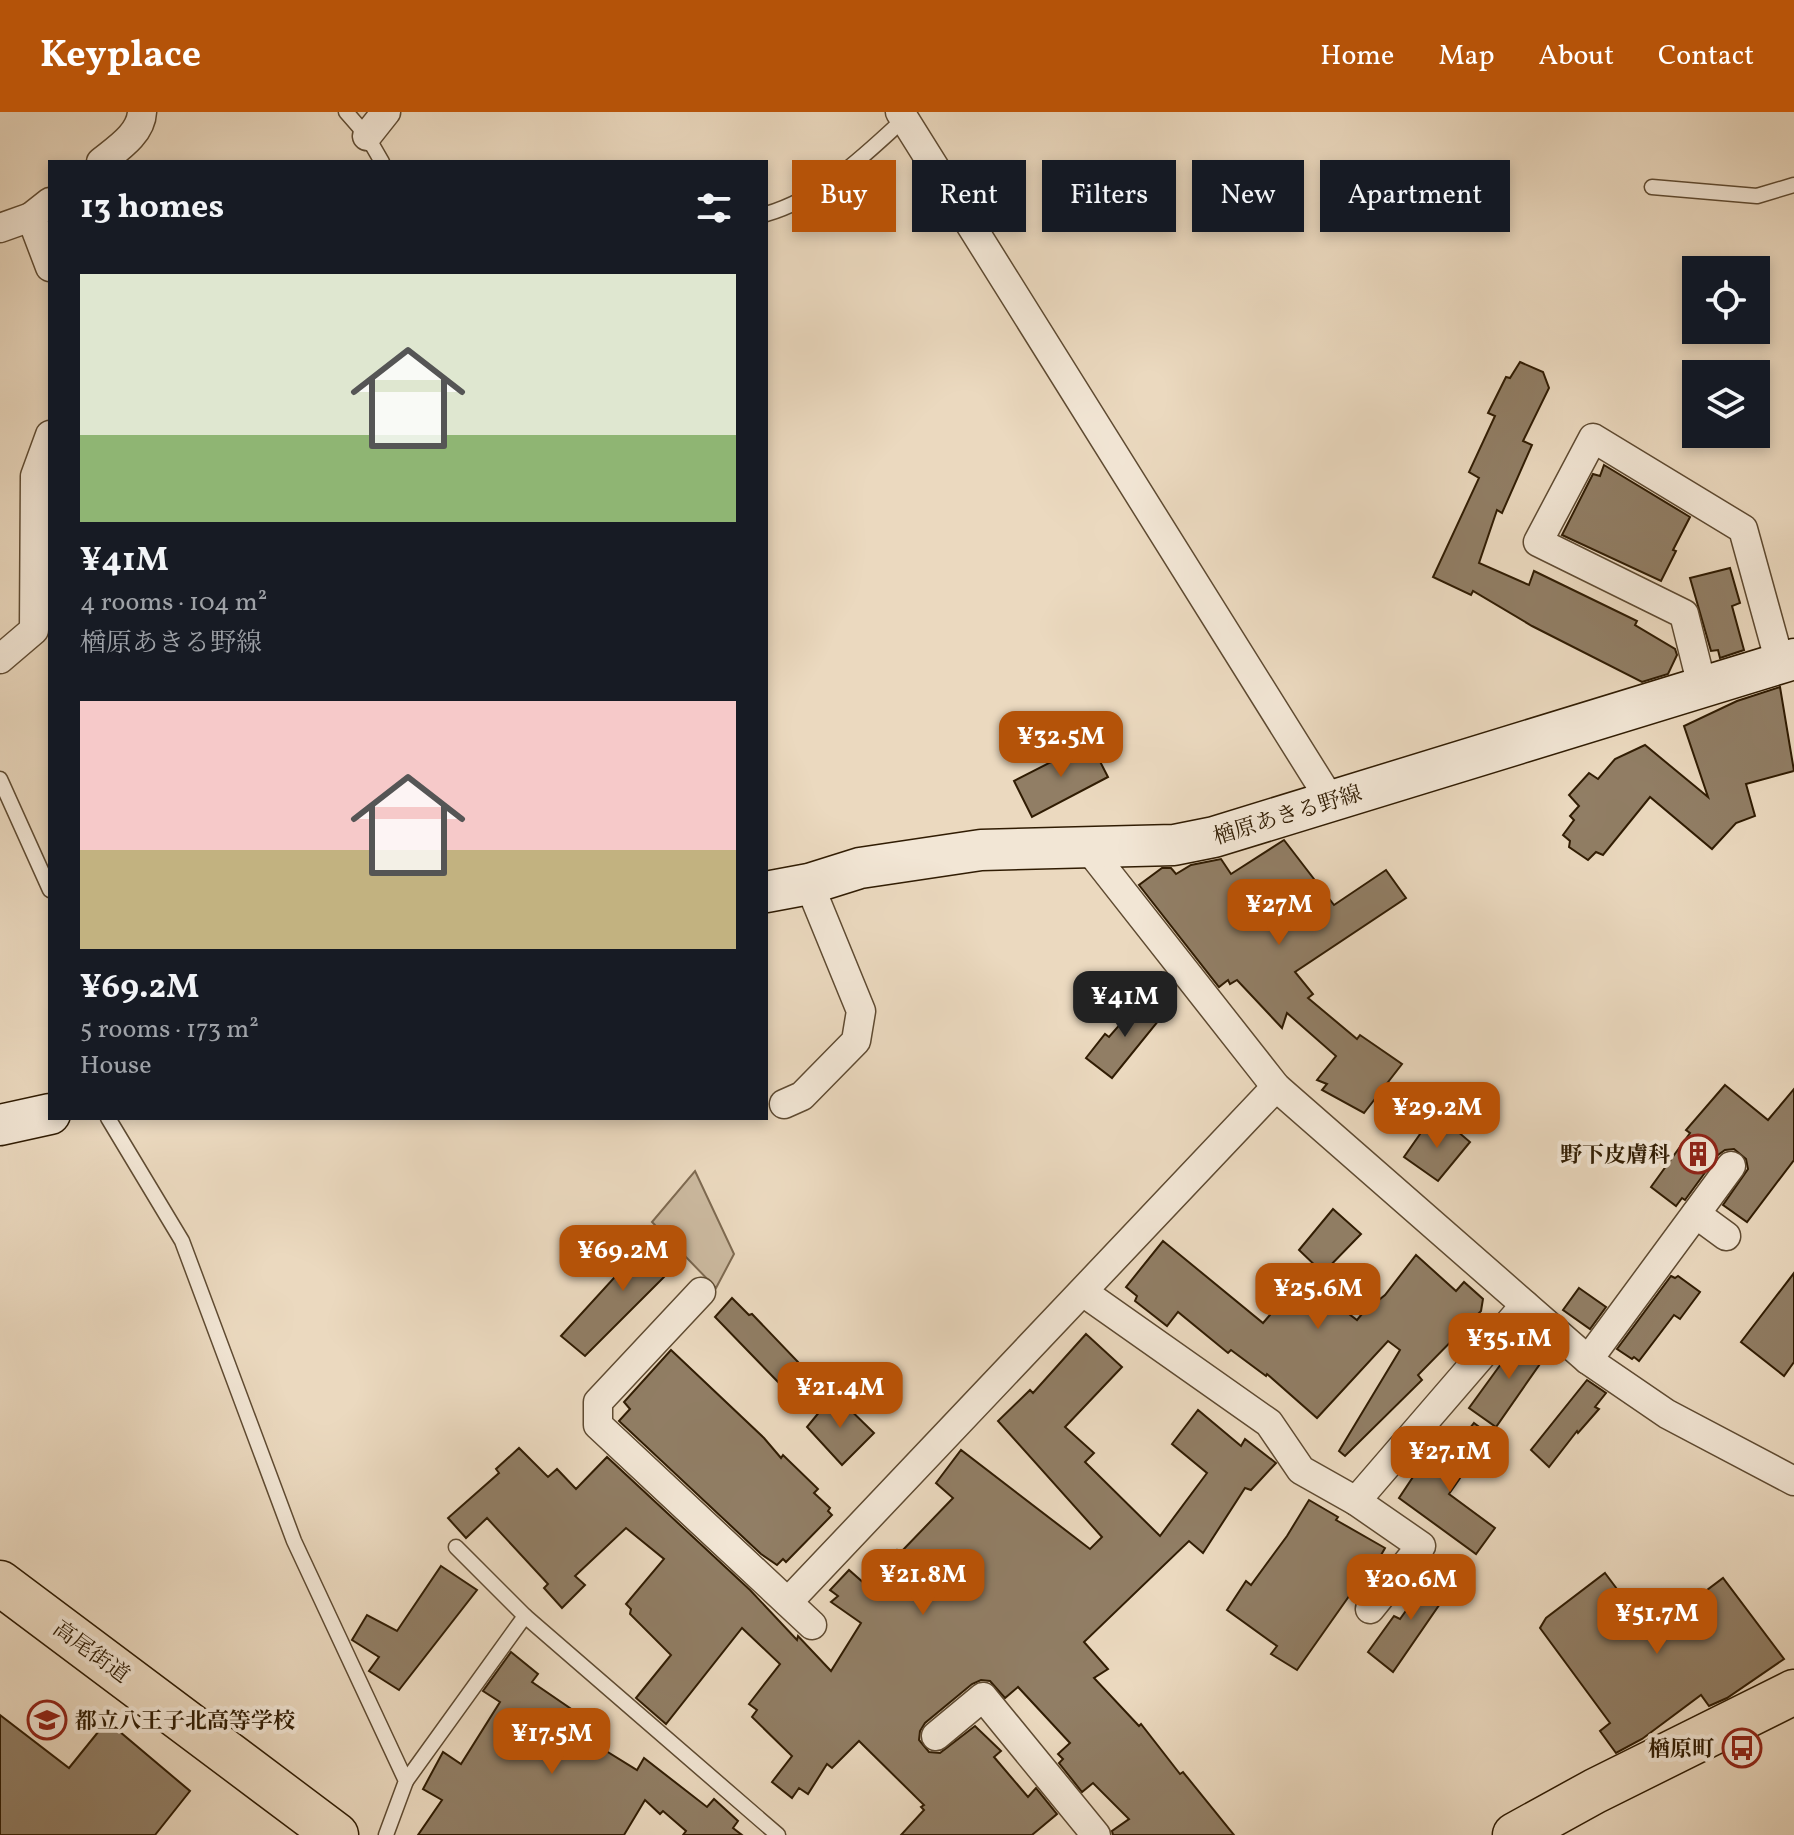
<!DOCTYPE html>
<meta charset="utf-8">
<style>
body{margin:0;font-family:Vollkorn,"Noto Serif JP",serif;background:#242831;color:#f1f3f6;height:100vh;display:flex;flex-direction:column;font-size:30px;white-space:nowrap}
*{box-sizing:border-box;margin:0}
p{font-size:26px;color:#9ea1a6}
.icon{flex:none;width:44px;height:44px;fill:none;stroke:currentColor;stroke-width:2;stroke-linecap:round;stroke-linejoin:round}
.map{position:relative;flex:1;overflow:hidden}
.panel{position:absolute;left:48px;top:48px;width:720px;height:960px;display:flex;flex-direction:column;background:#171b24;border-radius:0px;box-shadow:0 4px 12px #0003}
.panel>*{flex:none}
.top-card{position:absolute;left:792px;top:48px;width:760px;height:72px;display:flex;gap:16px}
.controls{position:absolute;left:1682px;top:144px;display:grid;gap:16px}
.controls a{display:grid;place-items:center;width:88px;height:88px;border-radius:0px;background:#171b24;box-shadow:0 4px 12px #0003;font-size:40px}
.price{position:absolute;translate:-50% -68px;padding:0 18px;border-radius:16px;background:#b45309;color:#fff;font-size:26px;line-height:52px;filter:drop-shadow(0 2px 4px #0008)}
.price::after{content:'';position:absolute;left:50%;top:48px;width:24px;height:18px;margin-left:-12px;background:inherit;clip-path:polygon(0 0,100% 0,50% 100%)}
.price.current{background:#222;color:#fff}
ul{padding:0;list-style:none}
li{display:grid;align-content:center;gap:16px;height:424px;padding:0 32px}
li span{display:grid;place-items:center;height:248px;border-radius:0px;color:#555}
li>.icon{margin-inline-start:auto}
span .icon{width:144px;height:144px;fill:#fffc;stroke-width:1}
li b{font-size:34px}
h2{display:flex;justify-content:space-between;align-items:center;height:96px;padding:0 32px;font-size:34px}
.pill{padding:0 28px;border-radius:0px;background:#171b24;box-shadow:0 4px 12px #0003;font-size:28px;line-height:72px}
.pill.current{background:#b45309;color:#fff}
header{display:flex;align-items:center;gap:48px;box-sizing:border-box;height:112px;padding:0 40px;background:#b45309;color:#fff}
header strong{font-size:38px}
nav{display:flex;gap:44px;margin-inline-start:auto;font-size:28px}
.map>svg:first-child{display:block}
.green{fill:#cbb99f;stroke:#7e6a51;stroke-width:2}
.building{fill:#917e65;stroke:#301c03;stroke-width:2}
.lines{fill:none;stroke-linecap:round;stroke-linejoin:round}
.service-casing{stroke:#5f4b32;stroke-width:17}
.minor-casing{stroke:#5f4b32;stroke-width:31}
.secondary-casing{stroke:#301c03;stroke-width:43}
.primary-casing{stroke:#301c03;stroke-width:47}
.service{stroke:#f2e6d5;stroke-width:14}
.minor{stroke:#f2e6d5;stroke-width:28}
.secondary{stroke:#f2e6d5;stroke-width:40}
.primary{stroke:#ebd9bf;stroke-width:44}
.labels{text-anchor:middle;stroke-width:8;stroke-linejoin:round;paint-order:stroke}
.street-label{font-size:22px;fill:#301c03;stroke:#f2e6d5}
.poi-label{font-size:22px;font-weight:bold;fill:#301c03;stroke:#f2e6d5;text-anchor:end}
</style>
<header>
<strong>Keyplace</strong>
<nav><a>Home</a><a>Map</a><a>About</a><a>Contact</a></nav>
</header>
<div class="map">
<svg width="1794" height="1723" viewBox="0 0 1794 1723">
<rect width="100%" height="100%" fill="#ebd9bf"/>
<filter id="stains"><feTurbulence type="fractalNoise" baseFrequency=".0025" numOctaves="4"/><feColorMatrix values="0 0 0 0 .2 0 0 0 0 .09 0 0 0 0 .02 0 0 0 .5 -.17"/></filter>
<radialGradient id="worn" r=".72"><stop offset=".6" stop-color="#630" stop-opacity="0"/><stop offset="1" stop-color="#630" stop-opacity=".3"/></radialGradient>
<!-- green -->
<path class="green" d="M695 1059 734 1142 716 1176 652 1110Z"/>
<!-- building -->
<g class="building">
<path d="M1520 250 1543 260 1549 276 1523 329 1532 333 1502 401 1497 398 1479 451 1529 473 1534 459 1637 509 1635 513 1675 537 1677 543 1668 562 1642 570 1532 514 1473 479 1471 483 1433 465 1479 366 1469 360 1495 304 1488 301 1506 265 1510 266Z"/>
<path d="M1604 353 1690 405 1673 438 1676 439 1661 469 1562 423 1593 362 1600 364Z"/>
<path d="M1730 456 1740 491 1732 494 1744 538 1720 546 1718 538 1711 539 1690 466Z"/>
<path d="M1780 575 1794 659 1746 672 1755 704 1736 711 1712 737 1650 685 1603 743 1596 740 1588 748 1569 735 1570 729 1563 723 1574 708 1570 704 1579 694 1569 683 1589 661 1598 667 1615 647 1645 633 1708 685 1684 614 1737 589Z"/>
<path d="M1090 630 1108 665 1032 705 1014 669Z"/>
<path d="M1284 728 1334 793 1386 758 1406 786 1295 860 1313 882 1308 886 1357 927 1360 923 1402 952 1364 1001 1322 978 1327 972 1317 968 1336 944 1287 901 1282 916 1237 868 1230 872 1228 868 1219 875 1139 773 1162 756H1171L1176 762 1191 753 1221 747 1231 762Z"/>
<path d="M1143 886 1163 903 1112 966 1086 946 1105 922 1109 925Z"/>
<path d="M1725 973 1768 1008 1794 977V1048L1747 1110 1723 1093 1748 1057 1746 1047 1734 1037 1725 1038 1718 1043 1685 1088 1682 1086 1676 1094 1651 1075 1690 1021 1686 1018Z"/>
<path d="M1443 1007 1470 1030 1438 1069 1404 1045 1425 1015 1434 1019Z"/>
<path d="M1333 1097 1361 1122 1323 1161 1299 1138Z"/>
<path d="M654 1118 682 1147 585 1244 561 1224 634 1144 632 1141Z"/>
<path d="M1163 1129 1263 1211 1302 1166 1357 1208 1376 1185 1380 1187 1385 1183 1416 1143 1456 1179 1464 1170 1483 1187 1481 1199 1418 1263 1422 1268 1345 1344 1339 1339 1400 1238 1388 1229 1317 1306 1267 1262 1266 1264 1231 1238 1228 1241 1178 1200 1167 1214 1135 1189 1137 1184 1126 1175Z"/>
<path d="M1794 1161V1250L1784 1264 1741 1230Z"/>
<path d="M1671 1164 1675 1166 1678 1164 1700 1180 1680 1207 1674 1203 1639 1249 1634 1245 1632 1247 1617 1237Z"/>
<path d="M1579 1176 1606 1195 1590 1217 1563 1198Z"/>
<path d="M732 1186 749 1203 752 1202 799 1251 780 1272 715 1205Z"/>
<path d="M1086 1222 1122 1255 1065 1315 1094 1341 1085 1350 1160 1424 1207 1361 1172 1332 1198 1298 1241 1334 1245 1327 1276 1351 1251 1378 1245 1376 1203 1441 1189 1429 1084 1530 1108 1557 1094 1566 1139 1614 1141 1612 1180 1662 1183 1660 1234 1723H1113L1112 1719 1129 1707 1093 1671 1082 1680 1059 1651 1063 1647 1058 1642 1070 1631 1018 1575 1005 1586 990 1569 981 1568 972 1572 925 1611 920 1619 919 1628 929 1640 940 1641 975 1614 1001 1639 994 1645 1028 1685 1036 1676 1057 1702 1032 1723H901L924 1698 921 1695 924 1693 859 1629 832 1656 827 1652 808 1682 799 1676 792 1686 772 1670 792 1644 752 1605 757 1598 749 1592 780 1552 742 1516 666 1612 636 1586 671 1543 630 1502 631 1497 626 1492 664 1447 626 1416 575 1464 585 1473 562 1496 544 1476 548 1472 487 1406 466 1426 448 1406 499 1361 496 1357 519 1336 548 1365 557 1357 576 1377 607 1345 750 1478 797 1528 798 1524 831 1559 861 1511 831 1490 838 1484 830 1478 849 1458 865 1472 897 1438 900 1441 953 1386 936 1371 961 1338 1090 1437 1102 1425 998 1309 1030 1278 1033 1281Z"/>
<path d="M1522 1223 1549 1239 1496 1315 1469 1296Z"/>
<path d="M671 1238 764 1326 781 1346 783 1343 818 1377 814 1381 830 1396 828 1399 832 1403 786 1450 783 1447 777 1453 761 1442 619 1309 630 1297 624 1290Z"/>
<path d="M1587 1268 1606 1281 1595 1295 1599 1297 1578 1321 1577 1319 1549 1355 1531 1338Z"/>
<path d="M834 1282 874 1321 842 1353 807 1315Z"/>
<path d="M1474 1311 1490 1323 1449 1382 1495 1416 1476 1442 1399 1386 1423 1350 1436 1359Z"/>
<path d="M1309 1388 1338 1405 1336 1408 1385 1436 1364 1473 1359 1470 1297 1558 1271 1542 1277 1534 1227 1498 1246 1469 1251 1473 1287 1424Z"/>
<path d="M441 1454 477 1478 399 1578 369 1559 379 1545 352 1528 367 1503 397 1519Z"/>
<path d="M1436 1457 1455 1470 1393 1560 1368 1540 1394 1504 1400 1507Z"/>
<path d="M1605 1461 1650 1521 1723 1466 1784 1547 1727 1586 1709 1594 1701 1583 1642 1627 1616 1641 1600 1619 1610 1611 1540 1516 1546 1506Z"/>
<path d="M511 1540 538 1562 532 1570 599 1616 590 1629 637 1658 644 1646 707 1695 714 1687 738 1709 733 1716 742 1723H683L686 1719 663 1699 660 1702 645 1688 624 1723H418L442 1688 423 1677 443 1640 461 1652 500 1590 483 1579Z"/>
<path d="M0 1603 69 1656 107 1609 190 1679 155 1723H0Z"/>
</g>
<g class="lines">
<defs>
<g id="service">
<path d="M346 0 367 24 382 50"/>
<path d="M1652 75 1757 84 1794 73"/>
<path d="M766 102C821 86 864 44 905 6"/>
<path d="M0 667 50 778"/>
<path d="M108 1006 182 1129 294 1429 406 1669 386 1723"/>
<path d="M525 1504 778 1723"/>
<path d="M406 1669 525 1504 456 1435"/>
</g>
<g id="minor">
<path d="M900 0 1331 689"/>
<path d="M367 24 386 0"/>
<path d="M101 50C117 37 141 22 142 0"/>
<path d="M50 90 31 105 50 155"/>
<path d="M0 116 31 105"/>
<path d="M0 547 34 518 35 364 50 323"/>
<path d="M1702 574 1684 502 1538 430 1593 326 1743 417 1780 551"/>
<path d="M1088 736 1276 975 1588 1248 1667 1302 1794 1369"/>
<path d="M784 992 802 984 856 929 861 899 809 772"/>
<path d="M1696 1102 1726 1124"/>
<path d="M701 1180 598 1290V1313L812 1513"/>
<path d="M1083 1180 1269 1311 1301 1358 1356 1389 1421 1434 1370 1497"/>
<path d="M1588 1248 1731 1054"/>
<path d="M1356 1389 1525 1193"/>
<path d="M788 1490 1276 975"/>
<path d="M936 1624 983 1585 1096 1723"/>
</g>
<g id="secondary">
<path d="M766 780 809 772 860 756 981 738 1174 733 1214 725 1794 547"/>
<path d="M0 1013 50 1002"/>
</g>
<g id="primary">
<path d="M0 1471 336 1723"/>
<path d="M1515 1723 1595 1679 1794 1580"/>
</g>
</defs>
<!-- service casing -->
<use href="#service" class="service-casing"/>
<!-- minor casing -->
<use href="#minor" class="minor-casing"/>
<!-- secondary casing -->
<use href="#secondary" class="secondary-casing"/>
<!-- primary casing -->
<use href="#primary" class="primary-casing"/>
<!-- service -->
<use href="#service" class="service"/>
<!-- minor -->
<use href="#minor" class="minor"/>
<!-- secondary -->
<use href="#secondary" class="secondary"/>
<!-- primary -->
<use href="#primary" class="primary"/>
</g>
<!-- icons -->
<defs>
<symbol id="building-ring" viewBox="-11 -11 22 22"><circle r="9.5" fill="#f2e6d5" stroke="#8f2418" stroke-width="1.5"/><path d="M-4-6H4V6H1V3H-1V6H-4ZM-2.5-4.3h1.7v1.8h-1.7ZM.8-4.3h1.7v1.8H.8ZM-2.5-1h1.7V.8h-1.7ZM.8-1h1.7V.8H.8Z" fill="#8f2418"/></symbol>
<symbol id="school-ring" viewBox="-11 -11 22 22"><circle r="9.5" fill="#f2e6d5" stroke="#8f2418" stroke-width="1.5"/><path d="M0-5L7-2L0 1L-7-2ZM-4 1L0 2.5L4 1V4Q0 6-4 4Z" fill="#8f2418"/></symbol>
<symbol id="bus-ring" viewBox="-11 -11 22 22"><circle r="9.5" fill="#f2e6d5" stroke="#8f2418" stroke-width="1.5"/><path d="M-5-6H5V4H4V6H2V4H-2V6H-4V4H-5ZM-3.5-4V0h7V-4ZM-3.5 1.2v1.5H-2V1.2ZM2 1.2v1.5H3.5V1.2Z" fill="#8f2418"/></symbol>
</defs>
<g fill-rule="evenodd">
<use href="#building-ring" x="1676" y="1020" width="44" height="44"/>
<use href="#school-ring" x="25" y="1586" width="44" height="44"/>
<use href="#bus-ring" x="1720" y="1614" width="44" height="44"/>
</g>
<g class="labels">
<!-- street labels -->
<g class="street-label">
<text transform="translate(1287 702) rotate(-17)" y="8">楢原あきる野線</text>
<text transform="translate(92 1539) rotate(36)" y="8">高尾街道</text>
</g>
<!-- poi labels -->
<g class="poi-label">
<text x="1670" y="1050">野下皮膚科</text>
<text x="75" y="1616" text-anchor="start">都立八王子北高等学校</text>
<text x="1714" y="1644">楢原町</text>
</g>
</g>
<rect width="100%" height="100%" filter="url(#stains)"/>
<rect width="100%" height="100%" fill="url(#worn)"/>
</svg>
<div class="controls">
<a><svg class="icon" aria-label="locate" viewBox="0 0 24 24"><circle cx="12" cy="12" r="6"/><path d="M12 2v4M12 18v4M2 12h4M18 12h4"/></svg></a>
<a><svg class="icon" aria-label="layers" viewBox="0 0 24 24"><path d="M12 4l9 5-9 5-9-5zM3 14l9 5 9-5"/></svg></a>
</div>
<b class="price" style="left:1061px;top:667px">¥32.5M</b>
<b class="price" style="left:1279px;top:835px">¥27M</b>
<b class="price current" style="left:1125px;top:927px">¥41M</b>
<b class="price" style="left:1437px;top:1038px">¥29.2M</b>
<b class="price" style="left:623px;top:1181px">¥69.2M</b>
<b class="price" style="left:1318px;top:1219px">¥25.6M</b>
<b class="price" style="left:1509px;top:1269px">¥35.1M</b>
<b class="price" style="left:840px;top:1318px">¥21.4M</b>
<b class="price" style="left:1450px;top:1382px">¥27.1M</b>
<b class="price" style="left:923px;top:1505px">¥21.8M</b>
<b class="price" style="left:1411px;top:1510px">¥20.6M</b>
<b class="price" style="left:1657px;top:1544px">¥51.7M</b>
<b class="price" style="left:552px;top:1664px">¥17.5M</b>
<div class="top-card">
<a class="pill current">Buy</a>
<a class="pill">Rent</a>
<a class="pill">Filters</a>
<a class="pill">New</a>
<a class="pill">Apartment</a>
</div>
<section class="panel">
<h2>13 homes<svg class="icon" aria-label="filters" viewBox="0 0 24 24"><path d="M4 7h16M4 17h16"/><circle cx="9" cy="7" r="2"/><circle cx="15" cy="17" r="2"/></svg></h2>
<ul>
<li><span style="background:linear-gradient(#dfe7d0 65%,#8fb573 0)"><svg class="icon" aria-label="home" viewBox="0 0 24 24"><path d="M3 11l9-7 9 7M6 9v11h12V9"/></svg></span><div><b>¥41M</b><p>4 rooms · 104 m²</p><p>楢原あきる野線</p></div></li>
<li><span style="background:linear-gradient(#f6c9c9 60%,#c2b280 0)"><svg class="icon" aria-label="home" viewBox="0 0 24 24"><path d="M3 11l9-7 9 7M6 9v11h12V9"/></svg></span><div><b>¥69.2M</b><p>5 rooms · 173 m²</p><p>House</p></div></li>
</ul>
</section>
</div>
